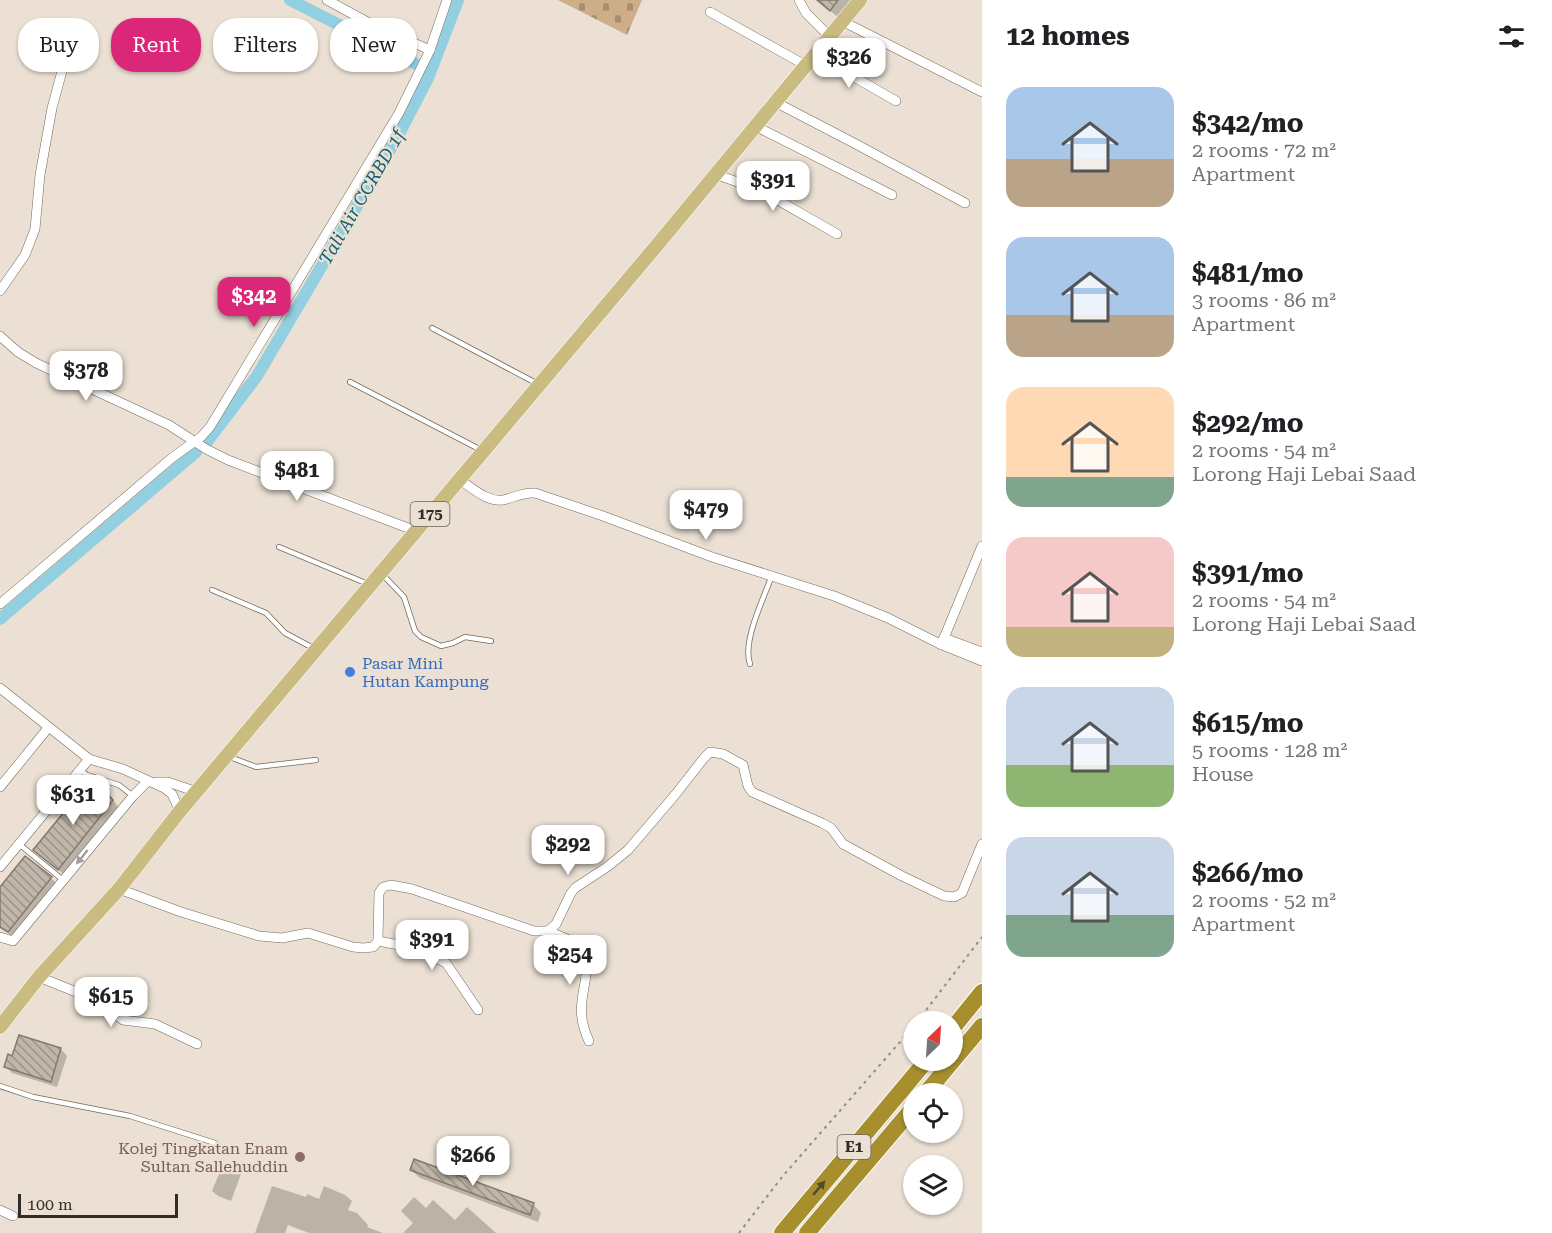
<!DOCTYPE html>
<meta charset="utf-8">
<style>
body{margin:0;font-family:"Roboto Serif",serif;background:#f2f2f2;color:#202124;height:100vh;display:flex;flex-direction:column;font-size:22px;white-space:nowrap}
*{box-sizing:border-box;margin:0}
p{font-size:20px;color:#757577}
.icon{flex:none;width:33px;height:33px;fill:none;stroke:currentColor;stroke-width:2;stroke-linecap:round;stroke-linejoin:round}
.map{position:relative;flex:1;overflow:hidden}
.sheet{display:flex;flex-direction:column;background:#fff;width:570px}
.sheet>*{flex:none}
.guide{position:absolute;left:18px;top:18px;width:570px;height:54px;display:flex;gap:12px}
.needle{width:39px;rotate:25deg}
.tools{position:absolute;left:903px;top:1011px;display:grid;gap:12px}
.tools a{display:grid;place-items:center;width:60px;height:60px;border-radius:50%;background:#fff;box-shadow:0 2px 4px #0004;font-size:30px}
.scale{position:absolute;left:18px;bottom:15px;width:160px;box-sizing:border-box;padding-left:6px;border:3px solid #312d28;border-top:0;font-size:16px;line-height:21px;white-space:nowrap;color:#312d28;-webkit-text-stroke:4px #ebe0d3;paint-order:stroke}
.price{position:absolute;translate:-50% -51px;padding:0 14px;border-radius:12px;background:#fff;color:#222;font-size:20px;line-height:39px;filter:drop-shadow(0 2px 3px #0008)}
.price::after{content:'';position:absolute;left:50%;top:36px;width:18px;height:14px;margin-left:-9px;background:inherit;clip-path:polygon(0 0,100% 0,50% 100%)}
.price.selected{background:#db2777;color:#fff}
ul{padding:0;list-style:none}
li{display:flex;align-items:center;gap:18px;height:150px;padding:0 24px}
li span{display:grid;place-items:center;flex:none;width:168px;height:120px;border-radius:18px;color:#555}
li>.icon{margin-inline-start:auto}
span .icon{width:72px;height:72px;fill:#fffc;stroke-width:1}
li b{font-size:26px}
h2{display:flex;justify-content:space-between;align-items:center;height:72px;padding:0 24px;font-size:26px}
.tag{padding:0 21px;border-radius:24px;background:#fff;box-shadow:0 2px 4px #0004;font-size:21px;line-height:54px}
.tag.selected{background:#db2777;color:#fff}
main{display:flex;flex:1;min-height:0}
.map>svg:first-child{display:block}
.cemetery{fill:url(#cemetery-stones)}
.shadow{fill:#0003}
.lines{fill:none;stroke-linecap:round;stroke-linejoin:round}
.canal{stroke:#91cfe1;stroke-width:12}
.building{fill:url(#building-back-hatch);stroke:#83796e;stroke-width:1.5}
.service-casing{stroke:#73695e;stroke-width:6}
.minor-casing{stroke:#73695e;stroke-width:10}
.primary-casing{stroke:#fff;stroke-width:15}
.motorway-casing{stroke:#fff;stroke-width:18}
.path{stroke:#938c82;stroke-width:2;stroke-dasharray:3 4.5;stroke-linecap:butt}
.service{stroke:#fff;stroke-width:4.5}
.minor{stroke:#fff;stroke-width:9}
.primary{stroke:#cabc81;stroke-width:14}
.motorway{stroke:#a78f2d;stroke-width:16}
.oneway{fill:#a2a09e}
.oneway2{fill:#544a2a}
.shop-dot{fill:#3f7fe0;stroke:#ebe0d3;stroke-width:2}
.education-dot{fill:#8d6e63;stroke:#ebe0d3;stroke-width:2}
.labels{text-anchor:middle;stroke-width:4.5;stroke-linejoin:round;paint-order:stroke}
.shield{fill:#ebe0d3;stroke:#69635b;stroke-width:1.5}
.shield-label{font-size:15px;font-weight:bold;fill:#312d28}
.shop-label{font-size:16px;fill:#366cbe;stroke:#ebe0d3;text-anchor:start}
.education-label{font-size:16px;fill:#785e54;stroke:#ebe0d3;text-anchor:end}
.water-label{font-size:18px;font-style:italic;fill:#0f6275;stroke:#ebe0d3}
</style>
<main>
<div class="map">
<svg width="982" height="1233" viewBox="0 0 982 1233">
<defs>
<pattern id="cemetery-stones" width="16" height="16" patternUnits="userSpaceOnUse" patternTransform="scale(1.5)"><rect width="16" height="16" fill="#cdae89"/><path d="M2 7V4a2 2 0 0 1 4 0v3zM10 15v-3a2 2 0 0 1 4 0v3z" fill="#a78e70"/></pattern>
<pattern id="building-back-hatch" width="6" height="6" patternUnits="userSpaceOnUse" patternTransform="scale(1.5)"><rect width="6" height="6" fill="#c0b6a9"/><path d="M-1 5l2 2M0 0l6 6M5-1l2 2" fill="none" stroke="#9d948a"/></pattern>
</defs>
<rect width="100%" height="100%" fill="#ebe0d3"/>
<!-- cemetery -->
<path class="cemetery" d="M558 0H642L627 35Z"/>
<!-- shadow -->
<g class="shadow">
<path d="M817 0H854L839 18Z"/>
<path d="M113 800 120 809 67 877 44 858Z"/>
<path d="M51 878 59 886 17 940 0 927V889Z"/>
<path d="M61 1049 67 1056 57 1087 12 1073 6 1067 13 1057Z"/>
<path d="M223 1164 236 1169 241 1174 231 1201 218 1196 212 1191Z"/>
<path d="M411 1170 533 1204 541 1213 538 1222 420 1178Z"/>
<path d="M272 1186 306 1197 307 1194 319 1199 324 1186 345 1195 352 1201 348 1210 357 1213 368 1225 367 1227 383 1233H309L288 1225 285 1233H255Z"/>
<path d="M414 1197 426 1208 433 1200 455 1220 467 1207 496 1233H403L413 1223 401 1211Z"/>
</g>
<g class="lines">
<!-- canal -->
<g class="canal">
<path d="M290 0 416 64"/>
<path d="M206 443 257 376 397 138 428 78 458 0"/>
<path d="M0 619 196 452"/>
</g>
</g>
<!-- building -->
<g class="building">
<path d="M817 0H838L830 11Z"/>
<path d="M86 785 104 790 113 800 58 870 33 850Z"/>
<path d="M25 856 52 877 8 932 0 927V887Z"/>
<path d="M19 1035 61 1048 51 1082 4 1067 8 1054 12 1056Z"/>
<path d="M414 1159 534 1203 530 1215 410 1170Z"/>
</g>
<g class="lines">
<defs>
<g id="service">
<path d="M432 328 536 383"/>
<path d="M350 382 483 451"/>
<path d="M279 547 368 584"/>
<path d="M381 573 404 597 415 631 421 637 441 646 453 643 465 637 491 641"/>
<path d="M212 590 266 613 285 633 315 649"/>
<path d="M750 664C742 641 764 598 772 575"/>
<path d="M230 757 256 767 316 760"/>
<path d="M80 770 87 775 119 785 133 796"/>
<path d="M19 844 63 880"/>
<path d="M0 1086 33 1097 130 1116 215 1143"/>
</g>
<g id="minor">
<path d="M327 0 373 25 430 50"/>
<path d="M799 0 806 13 830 37"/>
<path d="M710 12 805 65"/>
<path d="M842 21 982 92"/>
<path d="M814 54 896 101"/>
<path d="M775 102 854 143 965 203"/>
<path d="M755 126 892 195"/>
<path d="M715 174 760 190 837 234"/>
<path d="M0 291 25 255 35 229 40 175 52 108 65 60 61 50 47 36"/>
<path d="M0 336 18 352 36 363 169 425 206 449 228 460 416 531"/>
<path d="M459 479C472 488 490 505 507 499 517 496 525 492 535 493L603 516 712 557 834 596 888 618 940 644 982 661"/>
<path d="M0 604 173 457 201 437 210 427 399 113 430 50 447 0"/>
<path d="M944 638 982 652"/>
<path d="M940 644 944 638 982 546"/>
<path d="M0 688 89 759 123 769 164 788 172 794 180 811"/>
<path d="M157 782H168L197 792"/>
<path d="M0 787 48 728"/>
<path d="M0 867 89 759"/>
<path d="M119 889 181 912 259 936 282 938 308 933 353 947 363 948 373 947 378 941 379 893 383 887 391 885 412 889 534 931H548L556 924 571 893 575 888 607 867 628 850 675 795 704 758 710 752 723 754 743 765 748 786 752 792 822 823 831 828 843 844 902 876 944 896 954 897 962 893 982 844"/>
<path d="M548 931C561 937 581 942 587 955 589 989 572 1005 589 1041"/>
<path d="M0 937 13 941 133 796 148 781"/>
<path d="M378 941 415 948 446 963 478 1010"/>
<path d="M39 977 96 1000 123 1020 155 1024 197 1044"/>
<path d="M0 1210 13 1216"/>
</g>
<path id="primary" d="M0 1027 39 977 119 889 180 811 658 244 860 0"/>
<g id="motorway">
<path d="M952 1029 982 992"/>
<path d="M925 1094 982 1026"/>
<path d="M782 1233 927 1060"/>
<path d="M807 1233 914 1107"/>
</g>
</defs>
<!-- service casing -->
<use href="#service" class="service-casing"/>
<!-- minor casing -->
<use href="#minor" class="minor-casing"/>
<!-- primary casing -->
<use href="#primary" class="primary-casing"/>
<!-- motorway casing -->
<use href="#motorway" class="motorway-casing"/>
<!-- path -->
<g class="path">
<path d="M917 1022 982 937"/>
<path d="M739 1233 782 1177 914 1026"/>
</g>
<!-- service -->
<use href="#service" class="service"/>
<!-- minor -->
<use href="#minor" class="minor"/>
<!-- primary -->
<use href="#primary" class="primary"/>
<!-- motorway -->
<use href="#motorway" class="motorway"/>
</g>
<!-- one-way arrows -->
<defs><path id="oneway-solid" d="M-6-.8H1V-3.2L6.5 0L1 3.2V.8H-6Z" transform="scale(1.5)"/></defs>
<use class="oneway" href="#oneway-solid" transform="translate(82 857) rotate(129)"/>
<use class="oneway2" href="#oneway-solid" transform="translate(819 1188) rotate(-50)"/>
<!-- markers -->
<circle class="shop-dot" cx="350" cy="672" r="6"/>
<circle class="education-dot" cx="300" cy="1157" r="6"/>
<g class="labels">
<!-- shield labels -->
<g class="shield">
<rect x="410.5" y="502" width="39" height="24" rx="4.5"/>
<rect x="837.5" y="1135" width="33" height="24" rx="4.5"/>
</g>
<g class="shield-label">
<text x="430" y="519">175</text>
<text x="854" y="1152">E1</text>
</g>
<!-- shop labels -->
<g class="shop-label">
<text x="362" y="669">Pasar Mini<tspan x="362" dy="18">Hutan Kampung</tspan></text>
</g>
<!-- education labels -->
<g class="education-label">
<text x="288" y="1154">Kolej Tingkatan Enam<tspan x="288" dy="18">Sultan Sallehuddin</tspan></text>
</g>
<!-- water labels -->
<g class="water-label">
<text transform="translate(362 197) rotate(-60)" y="6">Tali Air CCRBD 1f</text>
</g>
</g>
</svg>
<div class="tools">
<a><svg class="needle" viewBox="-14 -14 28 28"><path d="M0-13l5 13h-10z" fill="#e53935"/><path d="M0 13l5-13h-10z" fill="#757577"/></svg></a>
<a><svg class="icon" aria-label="locate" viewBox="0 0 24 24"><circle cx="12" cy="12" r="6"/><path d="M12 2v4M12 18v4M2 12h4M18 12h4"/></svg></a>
<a><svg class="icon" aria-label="layers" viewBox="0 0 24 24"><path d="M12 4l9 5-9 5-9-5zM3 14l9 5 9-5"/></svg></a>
</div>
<div class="scale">100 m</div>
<b class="price" style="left:849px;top:89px">$326</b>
<b class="price" style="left:773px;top:212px">$391</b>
<b class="price selected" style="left:254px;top:328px">$342</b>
<b class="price" style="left:86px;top:402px">$378</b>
<b class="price" style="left:297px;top:502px">$481</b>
<b class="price" style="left:706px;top:541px">$479</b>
<b class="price" style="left:73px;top:826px">$631</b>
<b class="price" style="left:568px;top:876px">$292</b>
<b class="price" style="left:432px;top:971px">$391</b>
<b class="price" style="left:570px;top:986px">$254</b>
<b class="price" style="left:111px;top:1028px">$615</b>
<b class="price" style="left:473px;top:1187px">$266</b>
<div class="guide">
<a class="tag">Buy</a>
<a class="tag selected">Rent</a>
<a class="tag">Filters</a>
<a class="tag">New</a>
</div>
</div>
<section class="sheet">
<h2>12 homes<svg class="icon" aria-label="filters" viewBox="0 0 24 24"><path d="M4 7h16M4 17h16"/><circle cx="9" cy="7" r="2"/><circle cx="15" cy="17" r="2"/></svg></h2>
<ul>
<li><span style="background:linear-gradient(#a9c7e8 60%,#b9a48a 0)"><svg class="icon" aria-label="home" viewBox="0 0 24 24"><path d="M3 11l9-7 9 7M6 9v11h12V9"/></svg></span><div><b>$342/mo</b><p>2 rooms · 72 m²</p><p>Apartment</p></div></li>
<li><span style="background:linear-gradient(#a9c7e8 65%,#b9a48a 0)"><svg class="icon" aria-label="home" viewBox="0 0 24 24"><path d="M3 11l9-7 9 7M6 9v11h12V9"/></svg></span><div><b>$481/mo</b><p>3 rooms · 86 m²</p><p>Apartment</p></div></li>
<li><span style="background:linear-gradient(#ffd9b3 75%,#7fa58c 0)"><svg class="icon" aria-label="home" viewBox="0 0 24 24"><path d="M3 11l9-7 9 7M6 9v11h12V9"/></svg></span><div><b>$292/mo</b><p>2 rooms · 54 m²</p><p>Lorong Haji Lebai Saad</p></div></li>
<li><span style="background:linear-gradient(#f6c9c9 75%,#c2b280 0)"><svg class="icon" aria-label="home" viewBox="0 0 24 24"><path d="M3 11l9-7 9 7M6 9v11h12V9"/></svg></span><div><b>$391/mo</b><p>2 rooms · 54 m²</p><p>Lorong Haji Lebai Saad</p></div></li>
<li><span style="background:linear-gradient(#c9d6e8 65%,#8fb573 0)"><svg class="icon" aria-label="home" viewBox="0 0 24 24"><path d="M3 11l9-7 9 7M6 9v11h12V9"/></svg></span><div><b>$615/mo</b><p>5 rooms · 128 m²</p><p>House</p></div></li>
<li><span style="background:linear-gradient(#c9d6e8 65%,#7fa58c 0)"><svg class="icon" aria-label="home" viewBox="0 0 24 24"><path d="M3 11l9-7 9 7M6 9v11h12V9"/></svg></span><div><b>$266/mo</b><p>2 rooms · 52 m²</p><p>Apartment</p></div></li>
</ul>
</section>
</main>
